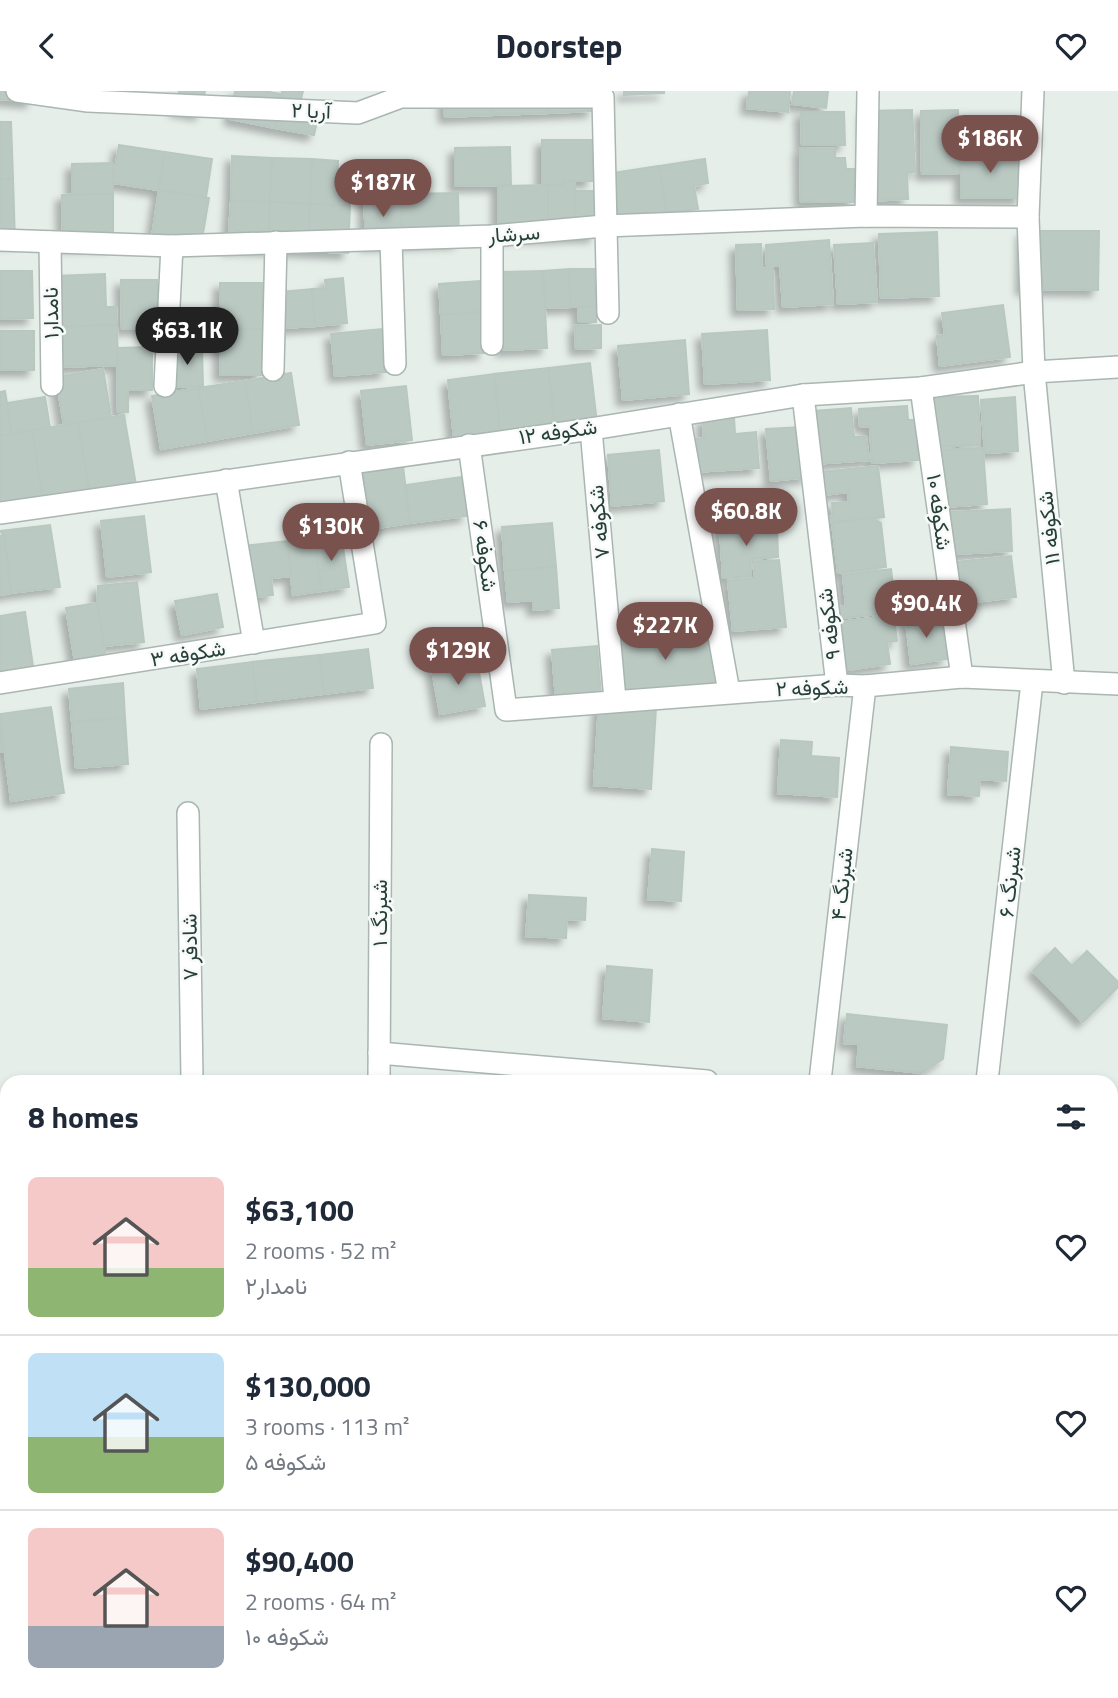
<!DOCTYPE html>
<meta charset="utf-8">
<style>
body{margin:0;font-family:"Titillium Web",Vazirmatn,sans-serif;background:#f2f2f3;color:#1f2937;height:100vh;display:flex;flex-direction:column;font-size:26px;white-space:nowrap}
*{box-sizing:border-box;margin:0}
p{font-size:23px;color:#747a83}
.icon{flex:none;width:38px;height:38px;fill:none;stroke:currentColor;stroke-width:2;stroke-linecap:round;stroke-linejoin:round}
.map{position:relative;flex:1;overflow:hidden}
.drawer{position:absolute;left:0px;top:984px;width:1118px;height:625px;display:flex;flex-direction:column;background:#fff;border-radius:21px 21px 0 0;box-shadow:0 4px 10px #0003}
.drawer>*{flex:none}
.price{position:absolute;translate:-50% -60px;padding:0 16px;border-radius:24px;background:#7a524d;color:#fff;font-size:23px;line-height:46px;filter:drop-shadow(0 2px 4px #0008)}
.price::after{content:'';position:absolute;left:50%;top:42px;width:21px;height:16px;margin-left:-10px;background:inherit;clip-path:polygon(0 0,100% 0,50% 100%)}
.price.on{background:#222;color:#fff}
ul{padding:0;list-style:none}
li{display:flex;align-items:center;gap:21px;height:175px;padding:0 28px}
li+li{border-top:2px solid #e0e1e3}
li span{display:grid;place-items:center;flex:none;width:196px;height:140px;border-radius:10px;color:#555}
li>.icon{margin-inline-start:auto}
span .icon{width:84px;height:84px;fill:#fffc;stroke-width:1}
li b{font-size:30px}
h2{display:flex;justify-content:space-between;align-items:center;height:84px;padding:0 28px;font-size:30px}
header{display:flex;justify-content:space-between;align-items:center;height:91px;padding:0 28px;background:#fff;font-size:32px;font-weight:700}
.map>svg:first-child{display:block}
.building{fill:#bbc9c3;stroke:#b9c7c1;stroke-width:2;filter:url(#shadow)}
.lines{fill:none;stroke-linecap:round;stroke-linejoin:round}
.minor-casing{stroke:#a9b6b1;stroke-width:24}
.minor{stroke:#fff;stroke-width:21}
.labels{text-anchor:middle;stroke-width:5;stroke-linejoin:round;paint-order:stroke}
.street-label{font-size:21px;fill:#263f38;stroke:#f7faf8}
</style>
<header><svg class="icon" aria-label="back" viewBox="0 0 24 24"><path d="M15 5l-7 7 7 7"/></svg>Doorstep<svg class="icon" aria-label="heart" viewBox="0 0 24 24"><path d="M12 20l-8-8c-3-5 5-10 8-4 3-6 11-1 8 4z"/></svg></header>
<div class="map">
<svg width="1118" height="1607" viewBox="0 0 1118 1607">
<defs>
<filter id="shadow"><feDropShadow dx="-6" dy="6" stdDeviation="3.5" flood-color="#0004"/></filter>
</defs>
<rect width="100%" height="100%" fill="#e6eeea"/>
<!-- building -->
<g class="building">
<path d="M0 0H33L32 11 0 8Z"/>
<path d="M179 0H205L201 23 176 19Z"/>
<path d="M235 0H264L281 3 275 37 230 28Z"/>
<path d="M282 0H303L300 12 320 16 314 44 275 37Z"/>
<path d="M444 0H491L492 24 445 26Z"/>
<path d="M491 0H547L548 22 492 24Z"/>
<path d="M547 0H592L593 20 548 22Z"/>
<path d="M624 0H664V2L624 4Z"/>
<path d="M749 0H790L788 21 747 17Z"/>
<path d="M794 0H828L826 17 792 13Z"/>
<path d="M912 19 915 81 907 82 908 108 867 110 865 20Z"/>
<path d="M958 19 959 82 922 83 921 20Z"/>
<path d="M801 21H844L845 54H802Z"/>
<path d="M0 31H11L13 88H0Z"/>
<path d="M542 49H592V90H564V94H542Z"/>
<path d="M972 50 973 64H1021V107H961V51Z"/>
<path d="M119 54 165 61 159 99 113 92Z"/>
<path d="M510 56 511 94 455 95V57Z"/>
<path d="M800 57 835 58V67H845L846 78H854V111H801Z"/>
<path d="M165 61 212 68 206 106 159 99Z"/>
<path d="M232 65 272 67 270 111 231 110Z"/>
<path d="M272 67 312 68 310 113 270 111Z"/>
<path d="M312 68 338 70 337 96H351L350 115 310 113Z"/>
<path d="M705 68 708 92 694 95 698 118 666 122 659 75Z"/>
<path d="M113 72V103L72 104V73Z"/>
<path d="M659 75 666 122 619 130 612 82Z"/>
<path d="M0 88H13L15 151H0Z"/>
<path d="M564 90H575V145L548 146V94H564Z"/>
<path d="M548 94V146H498V95Z"/>
<path d="M159 99 209 107 201 154 152 146Z"/>
<rect x="575" y="100" width="20" height="45"/>
<path d="M458 102 459 151 402 153 401 103Z"/>
<path d="M113 103V154L63 155 62 104Z"/>
<path d="M401 103 402 153 366 154 364 104Z"/>
<path d="M231 110 270 111 268 158 228 157Z"/>
<path d="M270 111 310 113 308 160 268 158Z"/>
<path d="M310 113 350 115 348 162 308 160Z"/>
<path d="M1023 140H1099L1098 199 1022 198Z"/>
<path d="M937 141 939 205 881 207 879 143Z"/>
<path d="M829 149 833 213 783 216 780 174 767 175 766 154Z"/>
<path d="M873 152 877 211 838 213 834 154Z"/>
<path d="M761 153 762 178 773 177 774 218 738 219 736 154Z"/>
<path d="M569 178H594L596 215 570 216Z"/>
<path d="M569 178 570 216 545 217 543 180Z"/>
<path d="M0 180H32L33 227 0 228Z"/>
<path d="M543 180 547 257 502 259 499 181Z"/>
<path d="M105 183 106 216H116L117 234 56 236 55 185Z"/>
<path d="M343 187 347 232 315 235 312 198 326 197 325 189Z"/>
<path d="M121 189H157L158 237 122 238Z"/>
<path d="M480 190 482 221 441 224 439 193Z"/>
<path d="M220 192H262L263 238H220Z"/>
<path d="M312 198 315 235 283 237 281 201Z"/>
<path d="M1003 214 1010 266 940 275 937 245 945 244 942 222Z"/>
<path d="M596 215V231H579L578 216Z"/>
<path d="M482 221 484 262 443 264 441 224Z"/>
<path d="M117 234 118 274 57 276 56 236Z"/>
<path d="M601 234V257L576 258 575 235Z"/>
<path d="M220 238H263L262 284H220Z"/>
<path d="M382 238 386 281 335 285 331 243Z"/>
<path d="M767 239 770 289 705 293 702 243Z"/>
<rect x="0" y="240" width="34" height="39"/>
<path d="M685 249 689 303 623 309 618 255Z"/>
<path d="M152 256V299H128V321H118L117 257Z"/>
<path d="M202 257 203 295 172 296 171 258Z"/>
<path d="M590 272 597 332 555 336 548 277Z"/>
<path d="M548 277 555 336 500 343 494 283Z"/>
<path d="M103 278 111 326 64 334 56 286Z"/>
<path d="M291 282 299 334 253 342 245 290Z"/>
<path d="M494 283 500 343 454 348 448 289Z"/>
<path d="M245 290 253 342 207 350 198 297Z"/>
<path d="M406 295 412 349 367 354 361 300Z"/>
<path d="M198 297 207 350 161 358 152 305Z"/>
<path d="M5 300 12 343 0 345V301Z"/>
<path d="M978 305 980 354 932 356 930 306Z"/>
<path d="M45 306 50 337 12 343 7 312Z"/>
<path d="M1015 306 1018 360 985 362 981 309Z"/>
<path d="M907 315 908 329H916L918 369 872 372 870 335 860 336 859 318Z"/>
<path d="M851 317 854 346 866 345 869 369 814 373V320Z"/>
<path d="M124 324 136 394 90 402 78 332Z"/>
<path d="M734 326 735 343 756 341 759 377 694 381 692 363H698L697 348 704 347 703 328Z"/>
<path d="M78 332 90 402 43 410 32 339Z"/>
<path d="M803 336 808 386 771 390 766 338Z"/>
<path d="M32 339 43 410 0 417V345Z"/>
<path d="M983 357 987 413 943 416 935 359Z"/>
<path d="M659 359 664 410 612 415 608 364Z"/>
<path d="M402 367 410 432 371 438 362 372Z"/>
<path d="M878 375 884 426 826 432 825 426 833 425 832 412 849 411 848 401 824 404 821 381Z"/>
<path d="M462 386 467 425 410 432 406 394Z"/>
<path d="M1010 418 1012 460 954 463 951 421Z"/>
<path d="M144 425 151 481 107 486 101 430Z"/>
<path d="M873 427 881 432 886 476 838 482 832 432Z"/>
<path d="M552 432 556 476 505 480 502 436Z"/>
<path d="M50 434 60 496 11 502 4 444 0 440Z"/>
<path d="M777 434 778 466 750 468 751 485 723 487 720 437Z"/>
<path d="M341 443 349 496 321 500 314 447Z"/>
<path d="M4 444 11 502 0 504V445Z"/>
<path d="M314 447 321 500 293 504 287 450Z"/>
<path d="M287 450 291 485 271 487 273 504 250 507 244 455Z"/>
<path d="M1011 465 1016 506 961 513 956 471Z"/>
<path d="M779 469 786 536 733 540 728 490 755 487 753 471Z"/>
<path d="M556 476 559 517 533 519V509L508 511 505 480Z"/>
<path d="M891 478 896 521 834 528 833 517 846 515 843 484Z"/>
<path d="M137 491 144 551 104 555 97 512 98 495Z"/>
<path d="M217 503 223 536 182 544 175 510Z"/>
<path d="M97 512 106 566 75 571 66 517Z"/>
<path d="M25 521 34 582 0 587V525Z"/>
<path d="M894 524 897 550 887 551 890 573 847 579 840 531Z"/>
<path d="M941 526 947 568 911 573 906 530Z"/>
<path d="M714 540 719 591 616 602 611 550Z"/>
<path d="M597 555 601 605 556 609 552 559Z"/>
<path d="M368 558 373 597 324 603 319 564Z"/>
<path d="M319 564 324 603 257 611 252 571Z"/>
<path d="M477 570 485 615 440 623 432 578Z"/>
<path d="M252 571 257 611 201 618 197 578Z"/>
<path d="M123 592 125 627 72 631 69 598Z"/>
<path d="M599 613 656 617 651 698 594 694Z"/>
<path d="M51 616 64 702 11 710 0 623Z"/>
<path d="M125 627 128 673 76 677 72 631Z"/>
<path d="M0 634 4 661H0Z"/>
<path d="M781 649 812 651 811 665 839 667 837 706 778 702Z"/>
<path d="M951 656 1008 661 1006 690 980 688 979 705 948 703Z"/>
<path d="M652 758 684 761 681 810 648 808Z"/>
<path d="M529 804 586 807 585 829 567 828 566 847 526 845Z"/>
<path d="M1055 857 1072 875 1087 860 1118 891V896L1083 931 1033 880Z"/>
<path d="M607 875 652 879 649 931 603 927Z"/>
<path d="M847 923 947 934 943 968 921 982 857 975 859 953 844 952Z"/>
<path d="M511 980 556 981V990H511Z"/>
<path d="M419 1601H463L465 1607H421Z"/>
<path d="M708 1601H743L738 1605 740 1607H713Z"/>
<path d="M755 1601H798L790 1607H760Z"/>
</g>
<g class="lines">
<defs>
<g id="minor">
<path d="M17 0 88 10 358 22 401 6H603L608 222"/>
<path d="M1033 0 1028 126 1034 281 1064 592"/>
<path d="M866 125 868 0"/>
<path d="M0 149 172 155 492 145 604 135 866 125 1028 126"/>
<path d="M391 149 395 273"/>
<path d="M50 151 52 294"/>
<path d="M492 253V145"/>
<path d="M273 279 276 151"/>
<path d="M165 295 172 155"/>
<path d="M921 297 962 586"/>
<path d="M803 304 837 594"/>
<path d="M679 323 729 601"/>
<path d="M591 338 615 609"/>
<path d="M469 354 506 619 837 594 865 595 962 586 1118 593"/>
<path d="M226 389 254 552"/>
<path d="M0 422 591 338 803 304 921 297 1034 281 1118 276"/>
<path d="M0 592 375 532 349 371"/>
<path d="M188 722 192 990"/>
<path d="M379 962 707 990"/>
<path d="M379 990 381 653"/>
<path d="M820 990 865 595"/>
<path d="M987 990 1032 591"/>
<path d="M0 1035H7"/>
<path d="M1111 1091 1118 1084"/>
<path d="M0 1371H7"/>
<path d="M191 1601V1607"/>
<path d="M672 1601 675 1607"/>
<path d="M589 1607 599 1601"/>
</g>
</defs>
<!-- minor casing -->
<use href="#minor" class="minor-casing"/>
<!-- minor -->
<use href="#minor" class="minor"/>
</g>
<g class="labels">
<!-- street labels -->
<g class="street-label">
<text transform="translate(311 20) rotate(2)" y="7">آریا ۲</text>
<text transform="translate(514 143) rotate(-4)" y="7">سرشار</text>
<text transform="translate(51 222) rotate(-91)" y="7">نامدار۱</text>
<text transform="translate(558 341) rotate(-8)" y="7">شکوفه ۱۲</text>
<text transform="translate(939 421) rotate(82)" y="7">شکوفه ۱۰</text>
<text transform="translate(599 431) rotate(-95)" y="7">شکوفه ۷</text>
<text transform="translate(1049 437) rotate(-96)" y="7">شکوفه ۱۱</text>
<text transform="translate(485 465) rotate(82)" y="7">شکوفه ۶</text>
<text transform="translate(829 533) rotate(-97)" y="7">شکوفه ۹</text>
<text transform="translate(188 563) rotate(-9)" y="7">شکوفه ۳</text>
<text transform="translate(812 597) rotate(-2)" y="7">شکوفه ۲</text>
<text transform="translate(1010 791) rotate(-84)" y="7">شبرنگ ۶</text>
<text transform="translate(842 793) rotate(-84)" y="7">شبرنگ ۴</text>
<text transform="translate(380 822) rotate(-90)" y="7">شبرنگ ۱</text>
<text transform="translate(190 856) rotate(-91)" y="7">شادفر ۷</text>
</g>
</g>
</svg>
<b class="price" style="left:990px;top:84px">$186K</b>
<b class="price" style="left:383px;top:128px">$187K</b>
<b class="price on" style="left:187px;top:276px">$63.1K</b>
<b class="price" style="left:746px;top:457px">$60.8K</b>
<b class="price" style="left:331px;top:472px">$130K</b>
<b class="price" style="left:926px;top:549px">$90.4K</b>
<b class="price" style="left:665px;top:571px">$227K</b>
<b class="price" style="left:458px;top:596px">$129K</b>
<section class="drawer">
<h2>8 homes<svg class="icon" aria-label="filters" viewBox="0 0 24 24"><path d="M4 7h16M4 17h16"/><circle cx="9" cy="7" r="2"/><circle cx="15" cy="17" r="2"/></svg></h2>
<ul>
<li><span style="background:linear-gradient(#f6c9c9 65%,#8fb573 0)"><svg class="icon" aria-label="home" viewBox="0 0 24 24"><path d="M3 11l9-7 9 7M6 9v11h12V9"/></svg></span><div><b>$63,100</b><p>2 rooms · 52 m²</p><p>نامدار۲</p></div><svg class="icon" aria-label="heart" viewBox="0 0 24 24"><path d="M12 20l-8-8c-3-5 5-10 8-4 3-6 11-1 8 4z"/></svg></li>
<li><span style="background:linear-gradient(#bfe0f5 60%,#8fb573 0)"><svg class="icon" aria-label="home" viewBox="0 0 24 24"><path d="M3 11l9-7 9 7M6 9v11h12V9"/></svg></span><div><b>$130,000</b><p>3 rooms · 113 m²</p><p>شکوفه ۵</p></div><svg class="icon" aria-label="heart" viewBox="0 0 24 24"><path d="M12 20l-8-8c-3-5 5-10 8-4 3-6 11-1 8 4z"/></svg></li>
<li><span style="background:linear-gradient(#f6c9c9 70%,#9aa5b1 0)"><svg class="icon" aria-label="home" viewBox="0 0 24 24"><path d="M3 11l9-7 9 7M6 9v11h12V9"/></svg></span><div><b>$90,400</b><p>2 rooms · 64 m²</p><p>شکوفه ۱۰</p></div><svg class="icon" aria-label="heart" viewBox="0 0 24 24"><path d="M12 20l-8-8c-3-5 5-10 8-4 3-6 11-1 8 4z"/></svg></li>
</ul>
</section>
</div>
